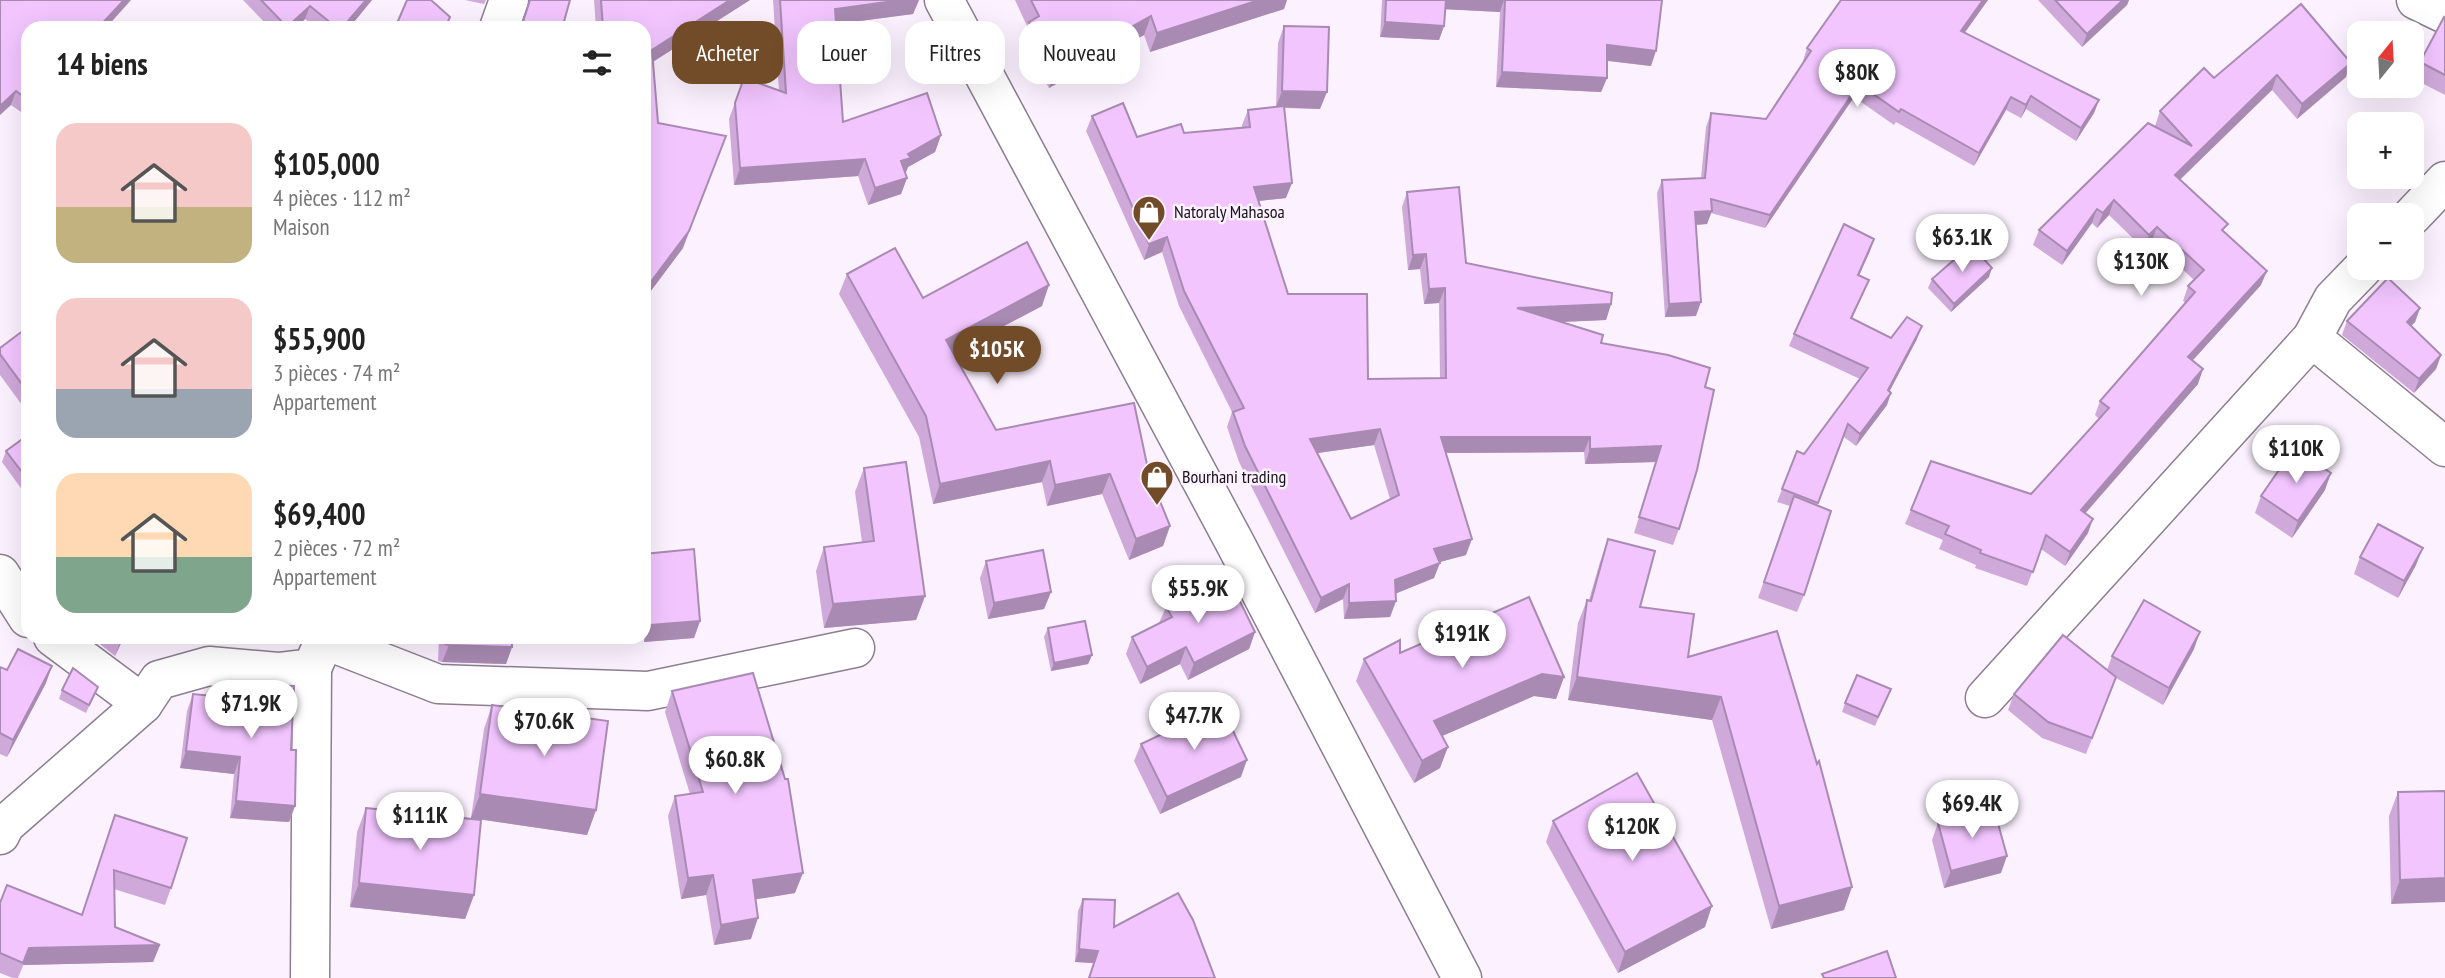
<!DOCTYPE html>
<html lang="fr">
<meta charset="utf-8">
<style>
body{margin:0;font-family:"PT Sans Narrow",sans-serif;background:#f2f2f2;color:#222;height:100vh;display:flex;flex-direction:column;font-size:26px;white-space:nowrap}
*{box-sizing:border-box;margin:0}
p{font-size:23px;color:#767676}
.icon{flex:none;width:38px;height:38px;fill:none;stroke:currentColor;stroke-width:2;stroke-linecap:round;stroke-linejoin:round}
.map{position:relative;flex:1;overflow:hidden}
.sheet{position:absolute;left:21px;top:21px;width:630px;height:623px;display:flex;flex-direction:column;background:#fff;border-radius:21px;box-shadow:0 7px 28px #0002}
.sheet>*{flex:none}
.guide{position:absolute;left:672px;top:21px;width:665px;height:63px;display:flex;gap:14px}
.needle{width:46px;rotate:18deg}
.controls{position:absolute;left:2347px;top:21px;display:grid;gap:14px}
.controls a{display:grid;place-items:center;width:77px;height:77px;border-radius:14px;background:#fff;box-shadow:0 7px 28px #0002;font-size:35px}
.price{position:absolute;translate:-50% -60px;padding:0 16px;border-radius:24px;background:#fff;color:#222;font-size:23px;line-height:46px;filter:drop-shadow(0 2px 4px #0008)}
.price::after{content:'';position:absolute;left:50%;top:42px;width:21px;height:16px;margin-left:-10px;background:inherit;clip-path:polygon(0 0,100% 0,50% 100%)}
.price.current{background:#724c28;color:#fff}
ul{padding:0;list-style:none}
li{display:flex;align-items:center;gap:21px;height:175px;padding:0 35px}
li span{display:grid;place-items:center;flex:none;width:196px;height:140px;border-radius:21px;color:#555}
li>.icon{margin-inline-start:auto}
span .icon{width:84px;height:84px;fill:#fffc;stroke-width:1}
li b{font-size:30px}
h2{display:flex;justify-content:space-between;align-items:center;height:84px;padding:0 35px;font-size:30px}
.chip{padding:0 24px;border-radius:21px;background:#fff;box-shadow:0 7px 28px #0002;font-size:24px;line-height:63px}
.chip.current{background:#724c28;color:#fff}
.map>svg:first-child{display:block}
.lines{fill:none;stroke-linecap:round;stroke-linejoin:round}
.minor-casing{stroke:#8c7e91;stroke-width:41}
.tertiary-casing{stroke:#8c7e91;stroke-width:41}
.primary-casing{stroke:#8c7e91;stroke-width:41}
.minor{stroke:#fff;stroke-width:38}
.tertiary{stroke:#fff;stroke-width:38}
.primary{stroke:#fff;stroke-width:38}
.wall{fill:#d0a9db;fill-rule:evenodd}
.shaded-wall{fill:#a98ab2}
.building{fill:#f2c5ff;stroke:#a98ab2;stroke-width:2;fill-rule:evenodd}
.labels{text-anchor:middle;stroke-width:5;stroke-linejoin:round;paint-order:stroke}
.poi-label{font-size:18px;fill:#171219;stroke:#fcf2ff;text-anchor:start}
</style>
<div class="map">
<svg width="2445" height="978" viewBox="0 0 2445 978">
<rect width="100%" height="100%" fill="#fcf2ff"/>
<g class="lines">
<defs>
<g id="minor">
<path d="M499 28 509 0"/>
<path d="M2412 216 2445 181"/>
<path d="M2312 338 2445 447"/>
<path d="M0 574 28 618"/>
<path d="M53 637 143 704"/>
<path d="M325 640 438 684 648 691 855 648"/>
<path d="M1985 698 2312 338 2333 299 2363 268"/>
<path d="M0 835 5 825 143 704 159 680 209 666 278 672 312 668 326 637"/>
<path d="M310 978 312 668"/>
</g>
<path id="tertiary" d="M2416 0 2445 14"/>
<path id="primary" d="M944 0 1236 545 1462 978"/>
</defs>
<!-- minor casing -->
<use href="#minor" class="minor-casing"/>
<!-- tertiary casing -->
<use href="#tertiary" class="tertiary-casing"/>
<!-- primary casing -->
<use href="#primary" class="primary-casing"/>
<!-- minor -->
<use href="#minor" class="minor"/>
<!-- tertiary -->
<use href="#tertiary" class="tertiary"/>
<!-- primary -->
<use href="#primary" class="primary"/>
</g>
<!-- wall -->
<g class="wall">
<path d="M243 0H372L349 28H315L305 19 296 28H270Z"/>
<path d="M465 0H486L484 4Z"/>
<path d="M594 0H750L653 62 658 123 683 248 644 300V28H596Z"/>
<path d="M773 0H919L913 14 836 24 843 122 941 135 935 152 908 167 905 173 907 178 901 194 868 205 858 176 734 185 729 119 744 78 779 91Z"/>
<path d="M1015 0H1287L1284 9 1150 52 1144 35 1049 88 1022 41 1027 26Z"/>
<path d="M1382 0H1662L1651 66 1607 61V78L1601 92 1496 87 1500 12 1445 9 1444 26 1439 40 1380 37Z"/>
<path d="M1841 0H1988L1964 33 2099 100 2094 113 2076 141 2026 109 2021 118 2006 110 1974 166 1896 122 1894 125 1854 97 1765 228 1711 213 1707 224 1696 225V316L1665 317 1657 193 1662 180 1701 178 1706 127 1711 113 1766 119 1804 62 1803 61 1807 48Z"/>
<path d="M2038 0H2129L2127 5 2082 47Z"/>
<path d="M2301 4 2346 77 2297 119 2272 90 2180 180 2225 232 2261 285 2193 360 2198 384 2085 513 2088 533 2065 566 2041 549 2027 586 1975 568 1976 565 1939 549 1943 540 1905 524 1911 510 2031 494 2099 419 2095 415 2100 401 2186 303 2183 301 2188 286 2194 280 2152 241 2144 249 2109 215 2097 228 2092 223 2062 265 2033 245 2039 230 2158 129 2155 126 2160 111 2214 78Z"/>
<path d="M2445 18V95L2414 79 2420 62Z"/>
<path d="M1284 26 1320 109 1284 108 1286 198 1259 201 1288 294 1368 379 1440 378 1439 303 1424 304 1420 269 1408 270 1402 207 1407 192 1466 263 1611 304 1606 320 1560 322 1601 343 1705 387 1679 529 1673 545 1634 533 1656 462 1585 464 1584 452 1446 453 1466 555 1439 562 1434 578 1396 593V601L1390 617 1344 619 1343 599 1315 613 1239 462 1227 427 1232 412 1179 306 1162 252 1144 260 1086 131 1092 116 1137 137 1242 127V125L1248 110 1276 107 1278 43ZM1374 445 1390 499 1351 519 1317 453Z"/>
<path d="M28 28V117L11 105Z"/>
<path d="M1870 251 1859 276 1864 292 1852 319 1891 338 1917 339 1889 391 1887 405 1856 446 1844 437 1817 505 1804 595 1797 612 1758 598 1790 506 1777 502 1797 451 1804 454 1860 379 1789 346 1794 334Z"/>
<path d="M847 274 923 298 1042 306 953 353 996 430 1149 474 1170 526 1163 546 1129 560 1102 494 1047 506 1042 482 933 504 919 437 839 294Z"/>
<path d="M1989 277 1951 312 1928 288 1932 279Z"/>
<path d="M2420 308 2415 322 2411 326 2441 355 2436 369 2414 393 2342 335 2347 321Z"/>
<path d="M28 327V397L22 405 0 375V348Z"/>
<path d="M28 435V498L2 462 6 451Z"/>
<path d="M864 468 925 596 916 620 824 628 816 571 824 547 862 542 855 492Z"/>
<path d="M2325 490 2292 538 2255 513 2261 496Z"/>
<path d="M1608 539 1640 607 1688 657 1777 631 1844 910 1771 929 1712 720 1568 700 1578 623 1587 600H1589L1600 562Z"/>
<path d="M644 554 700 621 694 638 644 642Z"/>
<path d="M2360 557 2416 565 2398 598 2354 574Z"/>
<path d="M986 561 1051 592 1044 609 988 619 980 578Z"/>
<path d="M1166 607 1255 632 1249 649 1188 680 1180 664 1140 684 1126 654 1132 637 1159 623Z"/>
<path d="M1048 628 1092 655 1088 664 1051 671 1044 637Z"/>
<path d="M91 637H124L115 656Z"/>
<path d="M439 637H512V647L506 664 442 662 438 661Z"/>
<path d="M2194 649 2163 705 2116 678 2086 754 2042 738 2008 710 2014 694 2107 670 2112 656Z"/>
<path d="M1400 653 1564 677 1556 699 1534 696 1442 736 1440 768 1414 783 1356 681 1364 659Z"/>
<path d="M0 667 46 683 7 757 0 754Z"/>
<path d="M244 684 295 806 289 822 230 818 234 774 180 768 187 711 193 694 239 699Z"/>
<path d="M98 687 86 713 59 699 62 690Z"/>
<path d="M672 691 795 893 756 899 751 939 714 945 706 895 681 899 668 816 675 796 690 794 665 712Z"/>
<path d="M1887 698 1875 726 1842 712 1845 703Z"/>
<path d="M492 705 596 810 587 835 471 818 484 729Z"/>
<path d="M1141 744 1241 777 1160 814 1134 761Z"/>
<path d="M2445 791 2391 904 2389 816 2398 792Z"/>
<path d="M366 808 474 895 465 919 350 907 357 832Z"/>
<path d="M115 815 171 888 165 905 114 889 115 927 160 945 153 962 23 965 18 978H13L0 973V903L82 914Z"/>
<path d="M1553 821 1705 927 1618 973 1546 842Z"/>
<path d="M1938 823 2001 873 1944 888 1932 840Z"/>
<path d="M1083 899 1114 927 1094 963 1075 962 1078 911Z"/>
</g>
<!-- shaded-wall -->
<g class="shaded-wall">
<path d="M124 0H131L106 28H98Z"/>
<path d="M366 0H372L349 28H342Z"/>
<path d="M730 0H750L646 66 652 50Z"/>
<path d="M901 0H919L913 14 829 25 835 9Z"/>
<path d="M1259 0H1287L1284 9 1150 52 1157 33Z"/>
<path d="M1444 0H1504L1500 12 1441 9Z"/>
<path d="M1983 0H1988L1956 45 1961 31Z"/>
<path d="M2123 0H2129L2127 5 2082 47 2087 34Z"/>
<path d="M310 6 305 19 296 28H287Z"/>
<path d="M1151 16 1144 35 1049 88 1056 69Z"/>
<path d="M1385 22 1444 26 1439 40 1380 37Z"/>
<path d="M563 25 562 28H524Z"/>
<path d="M1607 45 1656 51 1651 66 1602 60Z"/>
<path d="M2351 63 2346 77 2297 119 2302 104Z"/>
<path d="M1502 72 1607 78 1601 92 1496 87Z"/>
<path d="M2277 75 2272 90 2170 189 2175 175Z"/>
<path d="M1859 84 1854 97 1765 228 1770 215Z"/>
<path d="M16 91 11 105 0 115V106Z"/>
<path d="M1282 91 1327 92 1320 109 1276 107Z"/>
<path d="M2031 96 2026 109 2021 118 2026 105Z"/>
<path d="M2011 97 2006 110 1974 166 1979 153Z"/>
<path d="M2099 100 2094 113 2076 141 2081 128Z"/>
<path d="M941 135 935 152 908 167 905 175 901 161 908 154Z"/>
<path d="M726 136 683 248 644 300V291Z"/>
<path d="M865 159 858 176 734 185 740 168Z"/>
<path d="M907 178 901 194 868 205 875 188Z"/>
<path d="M1292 183 1286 198 1249 202 1254 187Z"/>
<path d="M2114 200 2109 215 2097 228 2103 213Z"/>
<path d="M2097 209 2092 223 2062 265 2067 251Z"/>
<path d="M1712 211 1707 224 1691 225 1695 212Z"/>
<path d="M2157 227 2152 241 2144 249 2149 235Z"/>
<path d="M1167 237 1162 252 1144 260 1149 244Z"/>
<path d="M1874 239 1870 251 1853 287 1858 275Z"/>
<path d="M1426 254 1420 269 1408 270 1413 255Z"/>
<path d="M1992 268 1989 277 1951 312 1954 304Z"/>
<path d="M2267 271 2261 285 2183 371 2188 357Z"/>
<path d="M1049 285 1042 306 939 360 946 340Z"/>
<path d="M1445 288 1439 303 1424 304 1429 289Z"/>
<path d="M1701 302 1696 316 1665 317 1669 304Z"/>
<path d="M1611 304 1606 320 1511 324 1517 308Z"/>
<path d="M2420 308 2415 322 2402 336 2407 322Z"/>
<path d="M1922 326 1917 339 1884 402 1888 390Z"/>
<path d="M2441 355 2436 369 2414 393 2419 379Z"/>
<path d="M2203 369 2198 384 2076 524 2081 510Z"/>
<path d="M28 389V397L22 405 27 391Z"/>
<path d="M1891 393 1887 405 1856 446 1860 434Z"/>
<path d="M1380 429 1374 445 1304 455 1310 439Z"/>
<path d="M1441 437H1590L1584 452 1436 453Z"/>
<path d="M1661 446 1656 462 1585 464 1590 449Z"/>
<path d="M1050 461 1042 482 933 504 940 484Z"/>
<path d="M2331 473 2325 490 2292 538 2298 521Z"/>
<path d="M1110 474 1102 494 1047 506 1055 485Z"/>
<path d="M2093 519 2088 533 2065 566 2070 552Z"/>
<path d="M1170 526 1163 546 1129 560 1136 539Z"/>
<path d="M1472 539 1466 555 1429 565 1434 549Z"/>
<path d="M2423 548 2416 565 2398 598 2404 581Z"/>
<path d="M1440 563 1434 578 1390 596 1395 580Z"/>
<path d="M1349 584 1343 599 1315 613 1321 598Z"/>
<path d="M1051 592 1044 609 988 619 994 603Z"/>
<path d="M925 596 916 620 824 628 833 604Z"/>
<path d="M1396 601 1390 617 1344 619 1349 603Z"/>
<path d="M644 603H648L644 614Z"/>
<path d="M700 621 694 638 644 642 650 625Z"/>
<path d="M1255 632 1249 649 1188 680 1194 663Z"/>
<path d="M2200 632 2194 649 2163 705 2169 688Z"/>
<path d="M122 637H124L115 656Z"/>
<path d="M449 645 512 647 506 664 442 662Z"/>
<path d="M1186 647 1180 664 1140 684 1147 667Z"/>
<path d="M1092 655 1088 664 1051 671 1054 663Z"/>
<path d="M52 666 46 683 7 757 13 740Z"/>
<path d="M1542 674 1564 677 1556 699 1534 696 1426 743 1434 721Z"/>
<path d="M1577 677 1721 697 1712 720 1568 700Z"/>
<path d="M1448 747 1440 768 1414 783 1422 761Z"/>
<path d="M186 751 240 757 234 774 180 768Z"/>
<path d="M1247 760 1241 777 1160 814 1167 797Z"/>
<path d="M480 794 596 810 587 835 471 818Z"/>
<path d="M236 801 295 806 289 822 230 818Z"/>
<path d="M2007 856 2001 873 1944 888 1951 871Z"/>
<path d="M803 873 795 893 746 901 753 880Z"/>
<path d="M713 875 706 895 681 899 688 878Z"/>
<path d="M2445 878V902L2391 904 2400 880Z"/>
<path d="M359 883 474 895 465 919 350 907Z"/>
<path d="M1852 887 1844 910 1771 929 1779 906Z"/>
<path d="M1712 906 1705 927 1618 973 1625 952Z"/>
<path d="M758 918 751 939 714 945 721 925Z"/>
<path d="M160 945 153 962 23 965 18 978 29 948Z"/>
<path d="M1079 949 1098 951 1094 963 1075 962Z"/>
</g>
<!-- building -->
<g class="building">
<path d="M0 0H124L98 28H28V100L16 91 0 106Z"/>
<path d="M261 0H366L342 28H337L310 6 287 27Z"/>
<path d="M407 0H431L450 17 445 28H395Z"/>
<path d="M530 0H570L563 25 521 28Z"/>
<path d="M601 0H730L652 50 658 123 726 136 689 231 644 291V28H603Z"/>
<path d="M780 0H901L835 9 843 122 927 93 941 135 908 154 911 158 901 161 907 178 875 188 865 159 740 168 735 103 744 78 786 93Z"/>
<path d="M1031 0H1259L1157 33 1151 16 1056 69 1029 22 1039 16Z"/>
<path d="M1386 0H1446L1444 26 1385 22Z"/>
<path d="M1505 0H1662L1656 51 1607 45V78L1502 72Z"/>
<path d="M1841 0H1983L1961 31 2099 100 2081 128 2031 96 2026 105 2011 97 1979 153 1901 109 1899 112 1859 84 1770 215 1711 199 1712 211 1695 212 1701 302 1669 304 1662 180 1705 178 1711 113 1766 119 1811 51 1807 48Z"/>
<path d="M2055 0H2123L2087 34Z"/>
<path d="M2301 4 2351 63 2302 104 2277 75 2175 175 2228 224 2222 230 2267 271 2188 357 2203 369 2081 510 2093 519 2070 552 2046 535 2033 572 1980 553 1981 550 1945 534 1949 526 1911 510 1931 461 2031 494 2109 408 2100 401 2195 292 2188 286 2204 270 2157 227 2149 235 2114 200 2103 213 2097 209 2067 251 2039 230 2148 123 2192 146 2160 111 2204 68 2214 78Z"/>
<path d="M2444 17 2445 18V75L2420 62Z"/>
<path d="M1284 26 1329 27 1327 92 1282 91Z"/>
<path d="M1123 103 1137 137 1181 124 1184 133 1250 127 1248 110 1284 106 1292 183 1254 187 1288 294H1367L1368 379 1446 378 1445 288 1429 289 1426 254 1413 255 1407 192 1459 187 1466 263 1612 293 1611 304 1517 308 1603 335 1601 343 1668 355 1710 368 1705 387 1714 390 1697 470 1679 529 1639 517 1661 446 1590 449V437H1441L1472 539 1434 549 1440 563 1395 580 1396 601 1349 603V584L1321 598 1245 446 1233 412 1244 408 1184 291 1167 237 1149 244 1092 116ZM1380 429 1399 495 1351 519 1310 439Z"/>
<path d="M1844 224 1874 239 1858 275 1869 280 1851 318 1891 338 1907 317 1922 326 1888 390 1891 393 1860 434 1848 424 1818 503 1782 489 1797 451 1804 454 1868 368 1794 334Z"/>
<path d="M1027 242 1049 285 946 340 996 430 1134 403 1149 474 1170 526 1136 539 1110 474 1055 485 1050 461 940 484 926 416 847 274 895 248 923 298Z"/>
<path d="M1971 245 1992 268 1954 304 1932 279Z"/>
<path d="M2388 278 2420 308 2407 322 2441 355 2419 379 2347 321Z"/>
<path d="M28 327V389L27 391 0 354V348Z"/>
<path d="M28 435V480L6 451Z"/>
<path d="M2294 448 2331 473 2298 521 2261 496Z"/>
<path d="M906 462 925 596 833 604 824 547 874 541 864 468Z"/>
<path d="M1794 496 1831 511 1804 595 1764 582Z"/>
<path d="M2378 524 2423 548 2404 581 2360 557Z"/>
<path d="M1608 539 1655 551 1640 607 1694 614 1688 657 1777 631 1817 764 1819 761 1852 887 1779 906 1721 697 1577 677 1587 600 1591 601Z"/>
<path d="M694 549 700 621 650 625 648 603H644V554Z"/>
<path d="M1043 550 1051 592 994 603 986 561Z"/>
<path d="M1227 575 1255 632 1194 663 1186 647 1147 667 1132 637 1172 617 1166 607Z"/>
<path d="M1529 597 1564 677 1542 674 1434 721 1448 747 1422 761 1364 659 1400 640V653Z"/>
<path d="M2144 600 2200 632 2169 688 2112 656Z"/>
<path d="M1085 621 1092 655 1054 663 1048 628Z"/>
<path d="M2063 635 2116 677 2092 738 2048 722 2014 694Z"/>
<path d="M445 637H512V647L449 645 445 644Z"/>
<path d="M18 649 52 666 13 740 0 733V667L7 670Z"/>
<path d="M73 668 98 687 89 705 62 690Z"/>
<path d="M753 673 785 779H788L803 873 753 880 758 918 721 925 713 875 688 878 675 796 703 792 672 691Z"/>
<path d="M1857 675 1891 689 1878 717 1845 703Z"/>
<path d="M244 684 294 686 291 750H296L295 806 236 801 240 757 186 751 193 694 244 699Z"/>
<path d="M492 705 608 721 596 810 480 794Z"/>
<path d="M1221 706 1247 760 1167 797 1141 744Z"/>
<path d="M1637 773 1712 906 1625 952 1553 821Z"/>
<path d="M2445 791V878L2400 880 2398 792Z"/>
<path d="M366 808 481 820 474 895 359 883Z"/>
<path d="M1994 809 2007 856 1951 871 1938 823Z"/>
<path d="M115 815 187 838 171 888 114 870 115 927 160 945 29 948 23 963 0 953V903L7 885 82 915Z"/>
<path d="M1178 893 1193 920 1215 978H1089L1098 951 1079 949 1083 899 1115 900 1114 927Z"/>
<path d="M1887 951 1896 978H1824L1822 974Z"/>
</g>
<!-- icons -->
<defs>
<symbol id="shop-pin" viewBox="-11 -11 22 30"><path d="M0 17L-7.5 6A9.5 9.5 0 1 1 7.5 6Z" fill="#724c28" stroke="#fcf2ff"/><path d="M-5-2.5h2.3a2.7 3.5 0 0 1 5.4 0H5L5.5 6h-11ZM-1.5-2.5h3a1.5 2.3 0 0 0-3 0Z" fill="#fff"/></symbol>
</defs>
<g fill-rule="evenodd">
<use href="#shop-pin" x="1130" y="193" width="38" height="52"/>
<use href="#shop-pin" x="1138" y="458" width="38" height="52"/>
</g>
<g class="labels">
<!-- poi labels -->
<g class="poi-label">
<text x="1174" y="218">Natoraly Mahasoa</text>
<text x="1182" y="483">Bourhani trading</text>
</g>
</g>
</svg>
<div class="controls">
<a><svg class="needle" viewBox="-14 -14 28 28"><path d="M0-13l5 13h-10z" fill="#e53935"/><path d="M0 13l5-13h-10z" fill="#767676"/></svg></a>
<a>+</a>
<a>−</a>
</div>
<b class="price" style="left:1857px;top:109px">$80K</b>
<b class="price" style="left:1962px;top:274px">$63.1K</b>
<b class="price" style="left:2141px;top:298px">$130K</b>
<b class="price current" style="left:997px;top:386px">$105K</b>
<b class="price" style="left:2296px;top:485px">$110K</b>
<b class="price" style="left:1198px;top:625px">$55.9K</b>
<b class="price" style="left:1462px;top:670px">$191K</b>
<b class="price" style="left:251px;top:740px">$71.9K</b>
<b class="price" style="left:1194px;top:752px">$47.7K</b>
<b class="price" style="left:544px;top:758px">$70.6K</b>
<b class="price" style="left:735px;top:796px">$60.8K</b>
<b class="price" style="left:1972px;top:840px">$69.4K</b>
<b class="price" style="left:420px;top:852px">$111K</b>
<b class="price" style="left:1632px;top:863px">$120K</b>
<div class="guide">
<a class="chip current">Acheter</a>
<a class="chip">Louer</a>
<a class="chip">Filtres</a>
<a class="chip">Nouveau</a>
</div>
<section class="sheet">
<h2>14 biens<svg class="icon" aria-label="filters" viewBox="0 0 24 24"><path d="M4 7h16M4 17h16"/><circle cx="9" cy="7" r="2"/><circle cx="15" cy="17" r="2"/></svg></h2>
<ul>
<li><span style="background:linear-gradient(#f6c9c9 60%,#c2b280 0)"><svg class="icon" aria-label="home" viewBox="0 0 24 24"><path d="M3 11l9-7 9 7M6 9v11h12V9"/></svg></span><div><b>$105,000</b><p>4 pièces · 112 m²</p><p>Maison</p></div></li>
<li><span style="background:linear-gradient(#f6c9c9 65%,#9aa5b1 0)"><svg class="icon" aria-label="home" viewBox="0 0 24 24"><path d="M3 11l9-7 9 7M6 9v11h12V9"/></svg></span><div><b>$55,900</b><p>3 pièces · 74 m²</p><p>Appartement</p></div></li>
<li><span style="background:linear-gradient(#ffd9b3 60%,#7fa58c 0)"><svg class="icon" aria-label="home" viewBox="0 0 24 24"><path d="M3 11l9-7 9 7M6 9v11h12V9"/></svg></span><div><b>$69,400</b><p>2 pièces · 72 m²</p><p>Appartement</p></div></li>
</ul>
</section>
</div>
